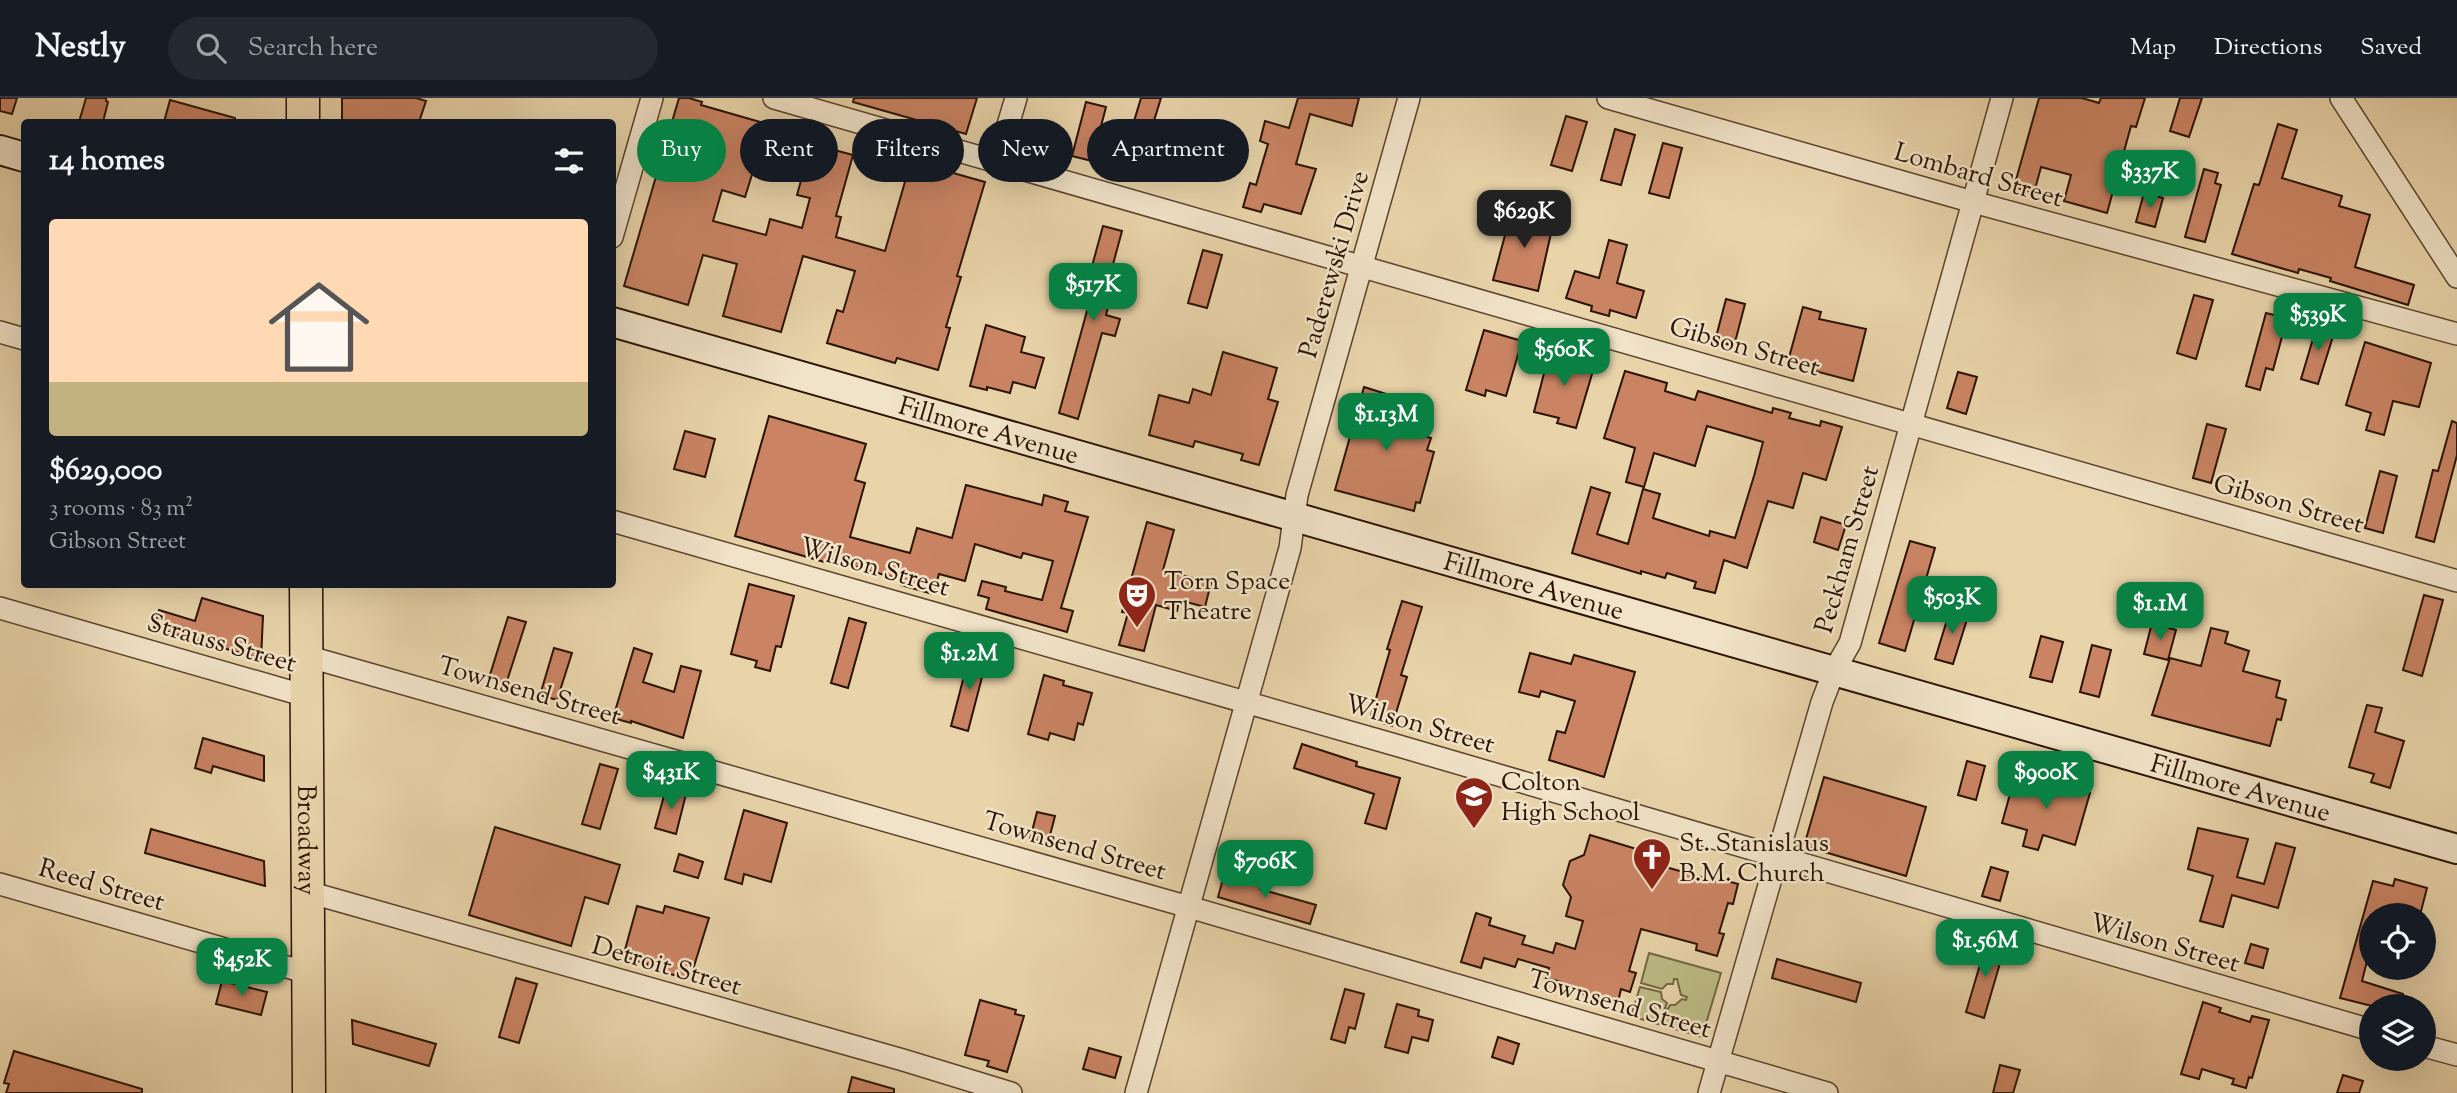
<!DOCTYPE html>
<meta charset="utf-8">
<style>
body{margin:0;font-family:"Sorts Mill Goudy",serif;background:#242831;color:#f1f3f6;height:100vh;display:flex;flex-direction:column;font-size:26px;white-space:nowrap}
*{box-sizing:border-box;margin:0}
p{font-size:23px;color:#9ea1a6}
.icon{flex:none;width:38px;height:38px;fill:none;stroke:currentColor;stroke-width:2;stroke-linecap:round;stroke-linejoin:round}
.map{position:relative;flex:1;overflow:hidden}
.side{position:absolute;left:21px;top:21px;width:595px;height:469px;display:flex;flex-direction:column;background:#171b24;border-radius:7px;box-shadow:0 7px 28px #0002}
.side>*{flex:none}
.banner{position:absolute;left:637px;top:21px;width:665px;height:63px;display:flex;gap:14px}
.controls{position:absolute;left:2359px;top:805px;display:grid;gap:14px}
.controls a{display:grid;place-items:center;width:77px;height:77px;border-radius:50%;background:#171b24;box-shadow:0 7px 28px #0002;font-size:35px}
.price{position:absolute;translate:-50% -60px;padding:0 16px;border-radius:14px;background:#0b8043;color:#fff;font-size:23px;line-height:46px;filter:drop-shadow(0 2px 4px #0008)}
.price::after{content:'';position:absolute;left:50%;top:42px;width:21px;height:16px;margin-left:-10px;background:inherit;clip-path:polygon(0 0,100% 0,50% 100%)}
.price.on{background:#222;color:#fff}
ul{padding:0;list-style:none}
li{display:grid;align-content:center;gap:14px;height:371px;padding:0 28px}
li span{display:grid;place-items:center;height:217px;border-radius:7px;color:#555}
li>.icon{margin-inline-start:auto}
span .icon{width:126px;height:126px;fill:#fffc;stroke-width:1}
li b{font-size:30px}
h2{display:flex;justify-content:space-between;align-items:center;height:84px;padding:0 28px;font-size:30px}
.pill{padding:0 24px;border-radius:32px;background:#171b24;box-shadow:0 7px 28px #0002;font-size:24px;line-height:63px}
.pill.on{background:#0b8043;color:#fff}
header{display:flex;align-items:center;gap:42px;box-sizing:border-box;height:98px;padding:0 35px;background:#171b24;border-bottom:2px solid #363941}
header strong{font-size:33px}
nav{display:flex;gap:38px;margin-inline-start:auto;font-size:24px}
.search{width:490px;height:63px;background:#242831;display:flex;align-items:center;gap:18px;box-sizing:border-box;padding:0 24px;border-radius:38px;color:#9ea1a6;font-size:26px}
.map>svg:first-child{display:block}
.green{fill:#bcbb85;stroke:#746744;stroke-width:2}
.building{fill:#ca8464;stroke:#2b1302;stroke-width:2;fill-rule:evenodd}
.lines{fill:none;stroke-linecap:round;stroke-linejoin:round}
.street-casing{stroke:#5a432c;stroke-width:24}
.secondary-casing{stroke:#2b1302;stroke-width:32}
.primary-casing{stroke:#2b1302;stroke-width:35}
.street{stroke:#f1e3c8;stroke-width:21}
.secondary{stroke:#f1e3c8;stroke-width:28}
.primary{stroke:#e9d4aa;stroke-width:32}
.labels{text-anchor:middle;stroke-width:5;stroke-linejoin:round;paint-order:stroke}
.street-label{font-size:26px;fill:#2b1302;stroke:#f1e3c8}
.poi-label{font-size:26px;fill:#2b1302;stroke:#f1e3c8;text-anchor:start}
</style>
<header>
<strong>Nestly</strong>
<div class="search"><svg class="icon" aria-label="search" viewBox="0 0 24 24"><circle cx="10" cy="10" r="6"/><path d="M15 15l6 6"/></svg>Search here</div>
<nav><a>Map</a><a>Directions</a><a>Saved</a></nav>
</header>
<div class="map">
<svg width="2457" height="995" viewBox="0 0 2457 995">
<rect width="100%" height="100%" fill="#e9d4aa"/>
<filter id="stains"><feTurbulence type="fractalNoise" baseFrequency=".00286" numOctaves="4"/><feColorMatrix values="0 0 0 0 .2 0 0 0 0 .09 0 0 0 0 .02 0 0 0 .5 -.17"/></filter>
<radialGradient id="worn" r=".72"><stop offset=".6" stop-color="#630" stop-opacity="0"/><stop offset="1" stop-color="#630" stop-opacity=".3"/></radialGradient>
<!-- green -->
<path class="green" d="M1649 855 1721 875 1702 939 1631 918 1640 889 1661 894 1662 901 1667 905 1665 910 1668 911 1670 907H1675L1682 901 1686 902 1687 899 1681 897 1677 881H1674L1673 886H1667L1662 891 1641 885Z"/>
<!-- building -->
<g class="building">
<path d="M0 0H17L12 16 0 13Z"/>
<path d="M86 0H106V3L108 4 103 24H79Z"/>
<path d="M342 0H416L426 3 419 24H342Z"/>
<path d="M679 0H689L702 4 701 7 788 32 786 39 853 57 836 118 841 119 836 139 885 153 911 63 985 84 957 178 961 179 946 229 950 230 938 272 897 260 895 265 827 245 837 212 843 214 855 173 803 158 781 234 723 218 737 166 703 157 688 207 624 188ZM755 67 802 79 797 97 810 100 802 130 770 121 766 137 713 123 722 92 745 99Z"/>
<path d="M854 0H977L966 36 853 4Z"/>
<path d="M1141 0H1161L1137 78 1119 73Z"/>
<path d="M1298 0H1359L1352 28 1310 16 1296 66 1316 71 1301 116 1264 106 1261 114 1243 109 1250 85 1256 87 1268 46 1260 43 1265 23 1289 30Z"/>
<path d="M2039 0H2082L2099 5 2101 0H2145L2136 29 2131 28 2107 115 2064 103 2071 77 2041 69 2034 95 2014 89Z"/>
<path d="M2180 0H2202L2189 39 2170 33Z"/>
<path d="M170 2 235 20V24H164Z"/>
<path d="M1086 4 1106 9 1092 63 1072 58Z"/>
<path d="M1566 18 1587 24 1572 73 1551 67Z"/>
<path d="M2278 26 2297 32 2282 80 2342 98 2339 108 2370 117 2355 169 2414 187 2408 207 2330 183 2331 180 2299 171 2298 175 2232 156 2254 86 2259 87Z"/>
<path d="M1615 31 1635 37 1621 87 1601 82Z"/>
<path d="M1663 45 1682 50 1669 100 1649 95Z"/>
<path d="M2204 71 2218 75 2215 85 2221 87 2205 144 2185 139Z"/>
<path d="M2144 95 2163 100 2155 129 2136 124Z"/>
<path d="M1512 111 1554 122 1538 193 1493 182Z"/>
<path d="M1103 128 1122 133 1105 196 1111 198 1106 217 1120 221 1115 238 1102 235 1078 321 1059 315 1090 202 1083 201Z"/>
<path d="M1609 142 1627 147 1617 185 1644 193 1636 220 1610 212 1609 218 1591 213 1592 208 1566 200 1575 173 1599 180Z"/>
<path d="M1203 152 1222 157 1207 210 1188 205Z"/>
<path d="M2194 197 2213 202 2196 261 2177 255Z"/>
<path d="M1726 201 1745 206 1734 248 1715 243Z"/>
<path d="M1803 209 1821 214 1819 221 1866 231 1853 283 1811 272V269L1788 263Z"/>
<path d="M2266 215 2287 220 2273 272 2266 270 2260 292 2246 288Z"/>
<path d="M2318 224 2336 229 2318 286 2301 281Z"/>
<path d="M986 227 1025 239 1021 254 1044 260 1035 290 1013 284 1010 295 987 289V292L970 288Z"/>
<path d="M1484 232 1522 243 1506 298 1486 292 1485 298 1466 292Z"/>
<path d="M2365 244 2431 265 2419 309 2393 303 2384 337 2366 332 2371 315 2346 307Z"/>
<path d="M1550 252 1595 266 1576 330 1557 325 1559 320 1534 314Z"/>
<path d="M1223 254 1277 270 1268 301 1278 304 1259 367 1241 362 1243 356 1195 343 1193 349 1149 337 1159 297 1189 305 1193 291 1211 297Z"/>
<path d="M1625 273 1667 285 1665 293 1695 302 1698 293 1772 315 1773 310 1791 315 1789 320 1820 328 1821 323 1842 329 1826 382 1803 375 1793 410 1768 403 1747 470 1724 462 1715 495 1694 490 1696 484 1667 475 1665 480 1641 473V476L1572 455 1591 389 1610 395 1597 436 1628 446 1643 391 1660 396 1653 420 1709 438 1710 433 1735 440 1754 378 1763 344 1707 328 1695 368 1654 355 1644 389 1626 384 1635 350 1604 340Z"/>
<path d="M1958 274 1977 279 1966 316 1947 310Z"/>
<path d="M1364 289 1421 307 1413 335 1431 340 1427 352 1434 354 1420 405 1416 404 1414 413 1335 392Z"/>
<path d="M769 318 866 346 855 382 865 385 850 439 910 455 917 430 952 440 966 387 1042 407 1044 397 1068 404 1065 413 1088 419 1061 510 1073 513 1067 534 986 511 989 500 978 497 982 483 1006 489 1005 493 1042 502 1053 463 1023 455 1021 460 975 446 965 483 939 476 933 496 901 487 902 482 832 462 831 466 735 438Z"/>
<path d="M2452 323 2457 325V357L2434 444 2416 439 2433 372 2438 373Z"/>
<path d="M2207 326 2226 331 2211 385 2193 380Z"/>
<path d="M685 333 715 341 705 379 674 371Z"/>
<path d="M2380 373 2397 378 2383 435 2365 430Z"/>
<path d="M1821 419 1846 427 1838 452 1814 444Z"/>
<path d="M1147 424 1174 432 1163 472 1211 485 1205 509 1179 502 1177 513 1156 507 1144 553 1119 547 1128 515 1122 514Z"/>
<path d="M1910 443 1935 450 1905 553 1879 545Z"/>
<path d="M749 486 794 498 781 549 776 548 770 573 755 569 757 563 731 556Z"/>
<path d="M2424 497 2443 502 2422 578 2403 572Z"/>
<path d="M202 500 263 518 261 561 154 530 159 512 195 523Z"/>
<path d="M1402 503 1422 509 1401 577 1407 579 1392 628 1370 621 1390 552 1387 551Z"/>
<path d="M1951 509 1969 515 1953 566 1935 561Z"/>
<path d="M508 519 526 524 506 586 489 580Z"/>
<path d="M849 520 866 525 848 590 831 585Z"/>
<path d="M2152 525 2176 532 2168 562 2144 556Z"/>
<path d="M2211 530 2228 534 2225 545 2249 553 2243 573 2280 583 2276 599 2286 602 2281 622 2277 621 2270 648 2152 617 2170 560 2201 568Z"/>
<path d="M2041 538 2063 544 2052 584 2030 579Z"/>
<path d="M2092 547 2111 552 2099 599 2080 594Z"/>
<path d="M554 550 572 555 557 602 540 597Z"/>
<path d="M634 550 652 556 643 584 674 594 681 568 701 573 683 640 631 623V625L613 620Z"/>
<path d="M970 555 987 560 968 633 951 628Z"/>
<path d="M1530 555 1571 566 1574 557 1635 574 1604 679 1549 662 1557 633 1565 635 1575 603 1541 593 1539 599 1519 594Z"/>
<path d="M1044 577 1064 583 1063 587 1092 595 1083 627 1078 625 1074 642 1050 635 1048 642 1028 636Z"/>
<path d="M2367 607 2382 610 2375 634 2404 643 2390 690 2371 684 2374 676 2349 669Z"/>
<path d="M203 640 264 658V683L213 668 211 675 195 670Z"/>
<path d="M1302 646 1357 664 1356 668 1400 680 1386 731 1365 725 1374 696 1294 670Z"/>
<path d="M1967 663 1985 668 1976 702 1958 697Z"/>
<path d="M600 666 618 671 600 731 582 726Z"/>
<path d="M2015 678 2042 685 2043 681 2090 695 2075 747 2043 737 2038 752 2023 748 2027 732 2002 725Z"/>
<path d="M1824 679 1926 709 1906 778 1804 748Z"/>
<path d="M666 691 686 696 676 736 655 730Z"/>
<path d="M744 712 787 725 771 784 744 776 742 786 725 781Z"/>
<path d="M1037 714 1055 718 1048 745 1030 741Z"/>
<path d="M495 729 620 767 608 806 585 799 571 848 469 817Z"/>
<path d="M2198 730 2248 741 2237 779 2264 786 2276 745 2295 750 2278 810 2232 797 2223 829 2200 823 2213 778 2188 771Z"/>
<path d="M151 731 264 763 265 788 145 755Z"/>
<path d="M1590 737 1643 753 1641 762 1715 783 1716 780 1738 786 1733 806 1728 805 1719 835 1724 836 1717 858 1696 852 1697 846 1641 831 1629 873 1636 875 1630 894 1621 891 1618 904 1586 898 1580 893 1560 888 1561 884 1546 880 1549 870 1518 861 1515 869 1484 860 1481 870 1461 864 1476 815 1491 820 1489 827 1525 838 1522 846 1553 855 1556 845 1575 851 1583 823 1566 818 1571 799 1563 787 1570 763 1584 757Z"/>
<path d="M679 756 703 764 698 780 674 773Z"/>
<path d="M1991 769 2008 774 2000 803 1982 798Z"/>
<path d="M1224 777 1260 788V791L1316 807 1310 826 1218 799Z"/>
<path d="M2395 781 2427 790 2420 817H2371V847L2362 883 2403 896 2400 908H2372L2340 900 2373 783 2393 788Z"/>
<path d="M637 808 663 815 665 808 709 820 690 881 646 870 647 866 623 859Z"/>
<path d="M1987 843 2005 848 1984 920 1966 914Z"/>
<path d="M2251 846 2268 851 2263 870 2245 865Z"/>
<path d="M1777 861 1861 885 1856 904 1772 880Z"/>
<path d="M516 880 537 886 519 945 499 939Z"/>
<path d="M222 883 267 894 261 917 216 906Z"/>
<path d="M1345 891 1364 896 1355 931 1349 929 1345 945 1331 941Z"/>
<path d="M980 902 1016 912 1015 916 1024 918 1007 974 987 968 989 963 965 957Z"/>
<path d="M2203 904 2221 910 2219 914 2250 924 2252 918 2269 922 2252 980 2249 979 2246 990 2232 986 2234 981 2202 971 2199 981 2181 976Z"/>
<path d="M1397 906 1419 912 1418 918 1433 922 1428 943 1412 939 1408 955 1385 949Z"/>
<path d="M352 922 436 946 429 968 353 946Z"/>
<path d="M1498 939 1519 946 1513 966 1492 959Z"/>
<path d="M1089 950 1121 959 1115 980 1083 971Z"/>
<path d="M14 953 142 991V995H6L9 986 4 985Z"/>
<path d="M2000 967 2020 972 2013 995H1993Z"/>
<path d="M2343 977 2363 983 2359 995H2337Z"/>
<path d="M852 979 894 991V995H848Z"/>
</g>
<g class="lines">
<defs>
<g id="street">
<path d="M774 0 2457 483"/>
<path d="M1608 0 1973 104 2457 236"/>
<path d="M2341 0 2457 179"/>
<path d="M997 64 1016 0"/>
<path d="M612 139 652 0"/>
<path d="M0 234 24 241"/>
<path d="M612 423 1399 648 2371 932"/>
<path d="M0 510 306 598"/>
<path d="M306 558 1189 809 1827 995"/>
<path d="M0 786 308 875"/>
<path d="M308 794 903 962 1011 995"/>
<path d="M2424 948 2457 957"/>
<path d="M1136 995 1290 450 1297 397 1409 0"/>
<path d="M1709 995 1822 604 1834 573 1850 545 2002 0"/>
</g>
<g id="secondary">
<path d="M0 52 24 59"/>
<path id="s1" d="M612 224 2457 751"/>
</g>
<g id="primary">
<path d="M303 0V24"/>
<path id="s2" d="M306 486 309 995"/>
</g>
</defs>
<!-- street casing -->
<use href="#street" class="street-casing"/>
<!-- secondary casing -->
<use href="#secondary" class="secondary-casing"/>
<!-- primary casing -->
<use href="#primary" class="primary-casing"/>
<!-- street -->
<use href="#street" class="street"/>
<!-- secondary -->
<use href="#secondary" class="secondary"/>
<!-- primary -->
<use href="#primary" class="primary"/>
</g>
<!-- icons -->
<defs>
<symbol id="theatre-pin" viewBox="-11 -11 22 30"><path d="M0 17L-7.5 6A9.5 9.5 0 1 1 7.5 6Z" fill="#8f2418" stroke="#f1e3c8"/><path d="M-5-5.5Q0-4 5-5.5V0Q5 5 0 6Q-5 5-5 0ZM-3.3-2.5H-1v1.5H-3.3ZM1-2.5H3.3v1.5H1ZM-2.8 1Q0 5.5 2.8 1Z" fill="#fff"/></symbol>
<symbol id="school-pin" viewBox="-11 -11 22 30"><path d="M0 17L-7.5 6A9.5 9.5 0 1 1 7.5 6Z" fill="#8f2418" stroke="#f1e3c8"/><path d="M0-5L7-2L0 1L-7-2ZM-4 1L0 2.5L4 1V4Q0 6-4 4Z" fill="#fff"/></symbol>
<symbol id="church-pin" viewBox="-11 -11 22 30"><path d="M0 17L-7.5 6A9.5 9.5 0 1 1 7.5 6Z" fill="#8f2418" stroke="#f1e3c8"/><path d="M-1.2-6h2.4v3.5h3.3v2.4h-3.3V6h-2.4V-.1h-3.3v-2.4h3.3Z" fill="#fff"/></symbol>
</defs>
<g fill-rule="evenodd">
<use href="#theatre-pin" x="1115" y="475" width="44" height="60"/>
<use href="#school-pin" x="1452" y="676" width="44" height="60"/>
<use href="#church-pin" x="1630" y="737" width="44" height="60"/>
</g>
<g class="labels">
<!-- street labels -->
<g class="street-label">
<text transform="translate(1979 76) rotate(16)" y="9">Lombard Street</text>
<text transform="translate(1333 166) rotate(-74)" y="9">Paderewski Drive</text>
<text transform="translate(1745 248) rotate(16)" y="9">Gibson Street</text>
<text dy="9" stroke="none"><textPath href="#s1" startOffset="392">Fillmore Avenue</textPath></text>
<text transform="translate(2289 405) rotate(16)" y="9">Gibson Street</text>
<text transform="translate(1846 451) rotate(-74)" y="9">Peckham Street</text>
<text transform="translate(875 468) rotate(16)" y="9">Wilson Street</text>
<text dy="9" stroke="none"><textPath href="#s1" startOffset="959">Fillmore Avenue</textPath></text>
<text transform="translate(222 544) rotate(16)" y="9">Strauss Street</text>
<text transform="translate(530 592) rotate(16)" y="9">Townsend Street</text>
<text transform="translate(1420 625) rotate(16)" y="9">Wilson Street</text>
<text dy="9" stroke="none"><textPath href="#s1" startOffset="1694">Fillmore Avenue</textPath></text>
<text dy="9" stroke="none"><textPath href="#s2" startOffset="256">Broadway</textPath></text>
<text transform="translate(1075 747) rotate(16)" y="9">Townsend Street</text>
<text transform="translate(102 786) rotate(16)" y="9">Reed Street</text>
<text transform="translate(2165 844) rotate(16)" y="9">Wilson Street</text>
<text transform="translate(667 867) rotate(16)" y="9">Detroit Street</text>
<text transform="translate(1620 905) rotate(16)" y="9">Townsend Street</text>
</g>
<!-- poi labels -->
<g class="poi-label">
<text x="1164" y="491">Torn Space<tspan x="1164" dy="30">Theatre</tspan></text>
<text x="1501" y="692">Colton<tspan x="1501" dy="30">High School</tspan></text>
<text x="1679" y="753">St. Stanislaus<tspan x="1679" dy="30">B.M. Church</tspan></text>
</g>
</g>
<rect width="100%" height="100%" filter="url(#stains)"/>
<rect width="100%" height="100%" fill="url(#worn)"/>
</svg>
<div class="controls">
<a><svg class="icon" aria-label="locate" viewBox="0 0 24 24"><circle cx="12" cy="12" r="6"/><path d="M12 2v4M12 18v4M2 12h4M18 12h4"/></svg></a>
<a><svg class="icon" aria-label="layers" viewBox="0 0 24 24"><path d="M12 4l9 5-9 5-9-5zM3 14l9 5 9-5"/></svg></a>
</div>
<b class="price" style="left:2150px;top:112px">$337K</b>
<b class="price on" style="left:1524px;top:152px">$629K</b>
<b class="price" style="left:1093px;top:225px">$517K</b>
<b class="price" style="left:2318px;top:255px">$539K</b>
<b class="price" style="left:1564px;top:290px">$560K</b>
<b class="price" style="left:1386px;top:355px">$1.13M</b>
<b class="price" style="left:1952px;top:538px">$503K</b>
<b class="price" style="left:2160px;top:544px">$1.1M</b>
<b class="price" style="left:969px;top:594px">$1.2M</b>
<b class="price" style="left:671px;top:713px">$431K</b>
<b class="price" style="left:2046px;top:713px">$900K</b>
<b class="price" style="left:1265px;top:802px">$706K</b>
<b class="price" style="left:1985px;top:881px">$1.56M</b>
<b class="price" style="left:242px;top:900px">$452K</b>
<div class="banner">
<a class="pill on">Buy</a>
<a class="pill">Rent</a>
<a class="pill">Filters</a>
<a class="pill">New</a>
<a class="pill">Apartment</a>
</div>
<section class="side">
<h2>14 homes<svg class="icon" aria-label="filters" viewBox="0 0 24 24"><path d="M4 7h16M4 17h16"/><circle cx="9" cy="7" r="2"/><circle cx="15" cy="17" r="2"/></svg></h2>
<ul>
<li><span style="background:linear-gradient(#ffd9b3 75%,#c2b280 0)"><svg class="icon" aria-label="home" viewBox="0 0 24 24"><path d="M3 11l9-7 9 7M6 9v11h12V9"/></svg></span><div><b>$629,000</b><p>3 rooms · 83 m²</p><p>Gibson Street</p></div></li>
</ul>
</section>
</div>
